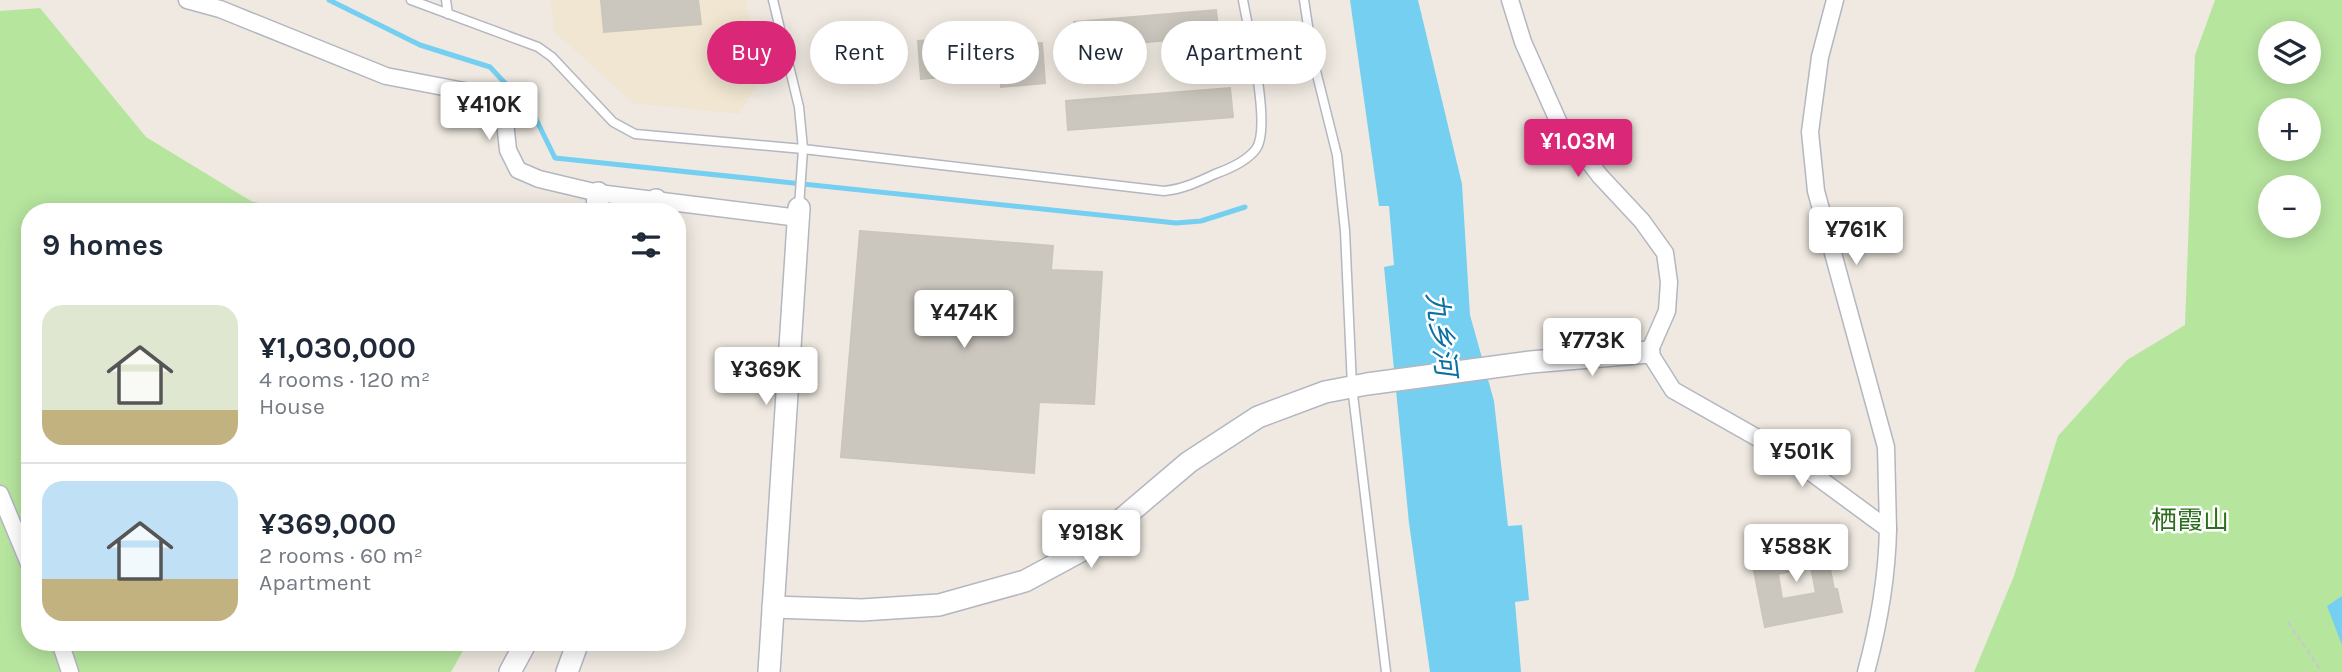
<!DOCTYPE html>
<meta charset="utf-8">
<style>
body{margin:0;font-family:Karla,"Noto Sans SC",sans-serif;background:#f6f6f7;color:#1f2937;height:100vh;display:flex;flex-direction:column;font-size:26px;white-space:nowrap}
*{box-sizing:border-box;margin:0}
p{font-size:23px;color:#747a83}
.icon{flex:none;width:38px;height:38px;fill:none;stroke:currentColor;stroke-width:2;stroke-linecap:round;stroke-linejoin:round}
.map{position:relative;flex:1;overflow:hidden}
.details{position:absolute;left:21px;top:203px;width:665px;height:448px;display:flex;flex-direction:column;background:#fff;border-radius:28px;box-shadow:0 4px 18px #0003}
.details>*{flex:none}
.guide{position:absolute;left:707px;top:21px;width:665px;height:63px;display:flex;gap:14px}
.controls{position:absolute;left:2258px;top:21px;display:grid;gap:14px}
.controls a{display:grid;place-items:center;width:63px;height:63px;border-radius:50%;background:#fff;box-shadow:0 4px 18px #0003;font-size:35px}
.price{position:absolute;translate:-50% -60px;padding:0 16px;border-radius:7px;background:#fff;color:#222;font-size:23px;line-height:46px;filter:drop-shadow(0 2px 4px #0008)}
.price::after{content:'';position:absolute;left:50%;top:42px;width:21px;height:16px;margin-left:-10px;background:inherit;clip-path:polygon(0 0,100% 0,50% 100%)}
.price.selected{background:#db2777;color:#fff}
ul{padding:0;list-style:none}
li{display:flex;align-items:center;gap:21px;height:175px;padding:0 21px}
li+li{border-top:2px solid #e0e1e3}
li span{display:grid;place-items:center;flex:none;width:196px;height:140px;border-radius:21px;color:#555}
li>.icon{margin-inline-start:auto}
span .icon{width:84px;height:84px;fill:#fffc;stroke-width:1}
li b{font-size:30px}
h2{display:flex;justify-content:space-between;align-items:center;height:84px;padding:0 21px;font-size:30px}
.tag{padding:0 24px;border-radius:32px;background:#fff;box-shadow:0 4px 18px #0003;font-size:24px;line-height:63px}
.tag.selected{background:#db2777;color:#fff}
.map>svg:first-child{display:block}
.education{fill:#f0e6d1}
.green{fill:#b6e59e;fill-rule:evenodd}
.water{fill:#75cff0}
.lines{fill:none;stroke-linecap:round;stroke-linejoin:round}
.stream{stroke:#75cff0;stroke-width:5}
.building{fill:#cbc7bf;stroke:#cbc5ba;stroke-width:2;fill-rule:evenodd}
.lane-casing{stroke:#b4b7c1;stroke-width:11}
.street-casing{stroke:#b4b7c1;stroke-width:19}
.secondary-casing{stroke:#b4b7c1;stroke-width:24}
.path{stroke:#c9c9c9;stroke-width:2.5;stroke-dasharray:5 3.5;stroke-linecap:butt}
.lane{stroke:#fff;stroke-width:8}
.street{stroke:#fff;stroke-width:16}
.secondary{stroke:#fff;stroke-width:21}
.labels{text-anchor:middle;stroke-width:5;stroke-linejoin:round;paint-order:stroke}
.park-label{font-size:26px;fill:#2c6e1b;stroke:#fff}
.water-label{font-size:28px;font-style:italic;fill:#0d6fa3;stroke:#fff}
</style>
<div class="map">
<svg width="2342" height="672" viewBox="0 0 2342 672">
<rect width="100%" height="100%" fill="#efe9e1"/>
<!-- education -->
<path class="education" d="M551 0H746L760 78 740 114 633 103 554 31Z"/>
<!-- green -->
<g class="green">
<path d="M2215 0H2342V672H1974L2014 576 2058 436 2127 360 2185 325 2195 55ZM2270 33H2308V72H2270ZM2270 110H2308V149H2270ZM2270 187H2308V226H2270Z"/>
<path d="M40 8 146 137 251 201 292 212H30V642H468L451 672H0V11Z"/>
</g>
<!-- water -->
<g class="water">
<path d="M1350 0H1418L1462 184 1470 315 1494 401 1508 526 1522 525 1529 600 1515 602 1521 672H1430L1409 523 1384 267 1394 265 1389 206H1379Z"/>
<path d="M2342 596V645L2327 606Z"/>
</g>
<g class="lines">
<!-- stream -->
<path class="stream" d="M329 0 420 45 490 67 533 113 555 158 1176 223 1201 221 1245 207"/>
</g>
<!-- building -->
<g class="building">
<path d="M601 0H698L701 24 604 32Z"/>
<path d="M1216 10 1219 36 1076 48 1074 22Z"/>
<path d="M961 38 965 75 921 79 918 41Z"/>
<path d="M1042 43 1045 83 1001 87 998 47Z"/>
<path d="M1230 88 1233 117 1068 130 1066 101Z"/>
<path d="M860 231 1053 246 1051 270 1102 272 1094 404 1039 402 1034 473 841 457Z"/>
<path d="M1828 540 1832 563 1829 564 1834 589H1837L1842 612 1765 627 1751 555ZM1811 567 1816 593 1782 599 1778 574Z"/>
</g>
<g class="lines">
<defs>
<g id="lane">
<path d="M411 0 538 47 552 57 613 122 635 134 803 149 1164 191C1183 189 1198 182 1215 174 1229 169 1247 161 1256 149 1272 127 1248 29 1243 0"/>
<path d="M446 0 448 14"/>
<path d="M773 0 799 107 803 149 799 207"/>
<path d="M1304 0 1313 59 1337 155 1345 231 1352 386 1386 672"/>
</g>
<g id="street">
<path d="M187 0 220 9 386 76 480 94 499 108 505 122 508 150 518 170 539 179 598 193 799 218"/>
<path d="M1510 0 1523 42 1559 123 1600 176 1642 221 1665 253 1669 282 1667 311 1649 352 1673 390 1786 454 1888 529C1887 579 1879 624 1866 672"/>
<path d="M1835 0 1820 57 1810 132 1816 191 1886 447 1888 529"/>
<path d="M0 494 30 566"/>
<path d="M60 642 70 672"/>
</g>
<g id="secondary">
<path d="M597 212 598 193"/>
<path d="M655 212 656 200"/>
<path d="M773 607 862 610 939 605 1025 581 1090 546 1189 462 1258 417 1325 392 1367 384 1531 362 1649 352"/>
<path d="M510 672 526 642"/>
<path d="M567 672 578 642"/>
<path d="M769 672 799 208"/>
</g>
</defs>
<!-- lane casing -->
<use href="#lane" class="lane-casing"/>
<!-- street casing -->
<use href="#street" class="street-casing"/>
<!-- secondary casing -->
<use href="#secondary" class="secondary-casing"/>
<!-- path -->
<path class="path" d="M2288 622 2322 672"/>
<!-- lane -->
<use href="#lane" class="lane"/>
<!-- street -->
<use href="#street" class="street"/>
<!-- secondary -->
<use href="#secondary" class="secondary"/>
</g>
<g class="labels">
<!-- park labels -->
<g class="park-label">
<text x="2190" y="529">栖霞山</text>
</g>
<!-- water labels -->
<g class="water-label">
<text transform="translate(1442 334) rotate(83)" y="10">九乡河</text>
</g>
</g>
</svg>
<div class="controls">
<a><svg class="icon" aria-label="layers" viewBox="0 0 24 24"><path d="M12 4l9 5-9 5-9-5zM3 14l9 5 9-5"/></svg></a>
<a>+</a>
<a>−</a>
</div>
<b class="price" style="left:489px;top:142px">¥410K</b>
<b class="price selected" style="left:1578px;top:179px">¥1.03M</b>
<b class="price" style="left:1856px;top:267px">¥761K</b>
<b class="price" style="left:964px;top:350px">¥474K</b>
<b class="price" style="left:1592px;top:378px">¥773K</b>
<b class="price" style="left:766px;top:407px">¥369K</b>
<b class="price" style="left:1802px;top:489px">¥501K</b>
<b class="price" style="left:1091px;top:570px">¥918K</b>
<b class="price" style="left:1796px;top:584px">¥588K</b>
<div class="guide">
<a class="tag selected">Buy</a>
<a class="tag">Rent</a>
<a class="tag">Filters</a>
<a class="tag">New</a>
<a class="tag">Apartment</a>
</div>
<section class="details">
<h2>9 homes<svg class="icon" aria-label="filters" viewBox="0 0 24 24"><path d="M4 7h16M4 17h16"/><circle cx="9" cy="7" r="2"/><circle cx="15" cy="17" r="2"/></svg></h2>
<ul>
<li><span style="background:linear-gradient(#dfe7d0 75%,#c2b280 0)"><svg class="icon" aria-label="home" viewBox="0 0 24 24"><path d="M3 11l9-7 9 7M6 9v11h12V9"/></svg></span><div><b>¥1,030,000</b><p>4 rooms · 120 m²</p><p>House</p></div></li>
<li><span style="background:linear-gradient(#bfe0f5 70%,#c2b280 0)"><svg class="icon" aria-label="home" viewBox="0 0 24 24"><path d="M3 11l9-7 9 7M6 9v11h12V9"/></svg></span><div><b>¥369,000</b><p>2 rooms · 60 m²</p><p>Apartment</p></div></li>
</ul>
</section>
</div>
